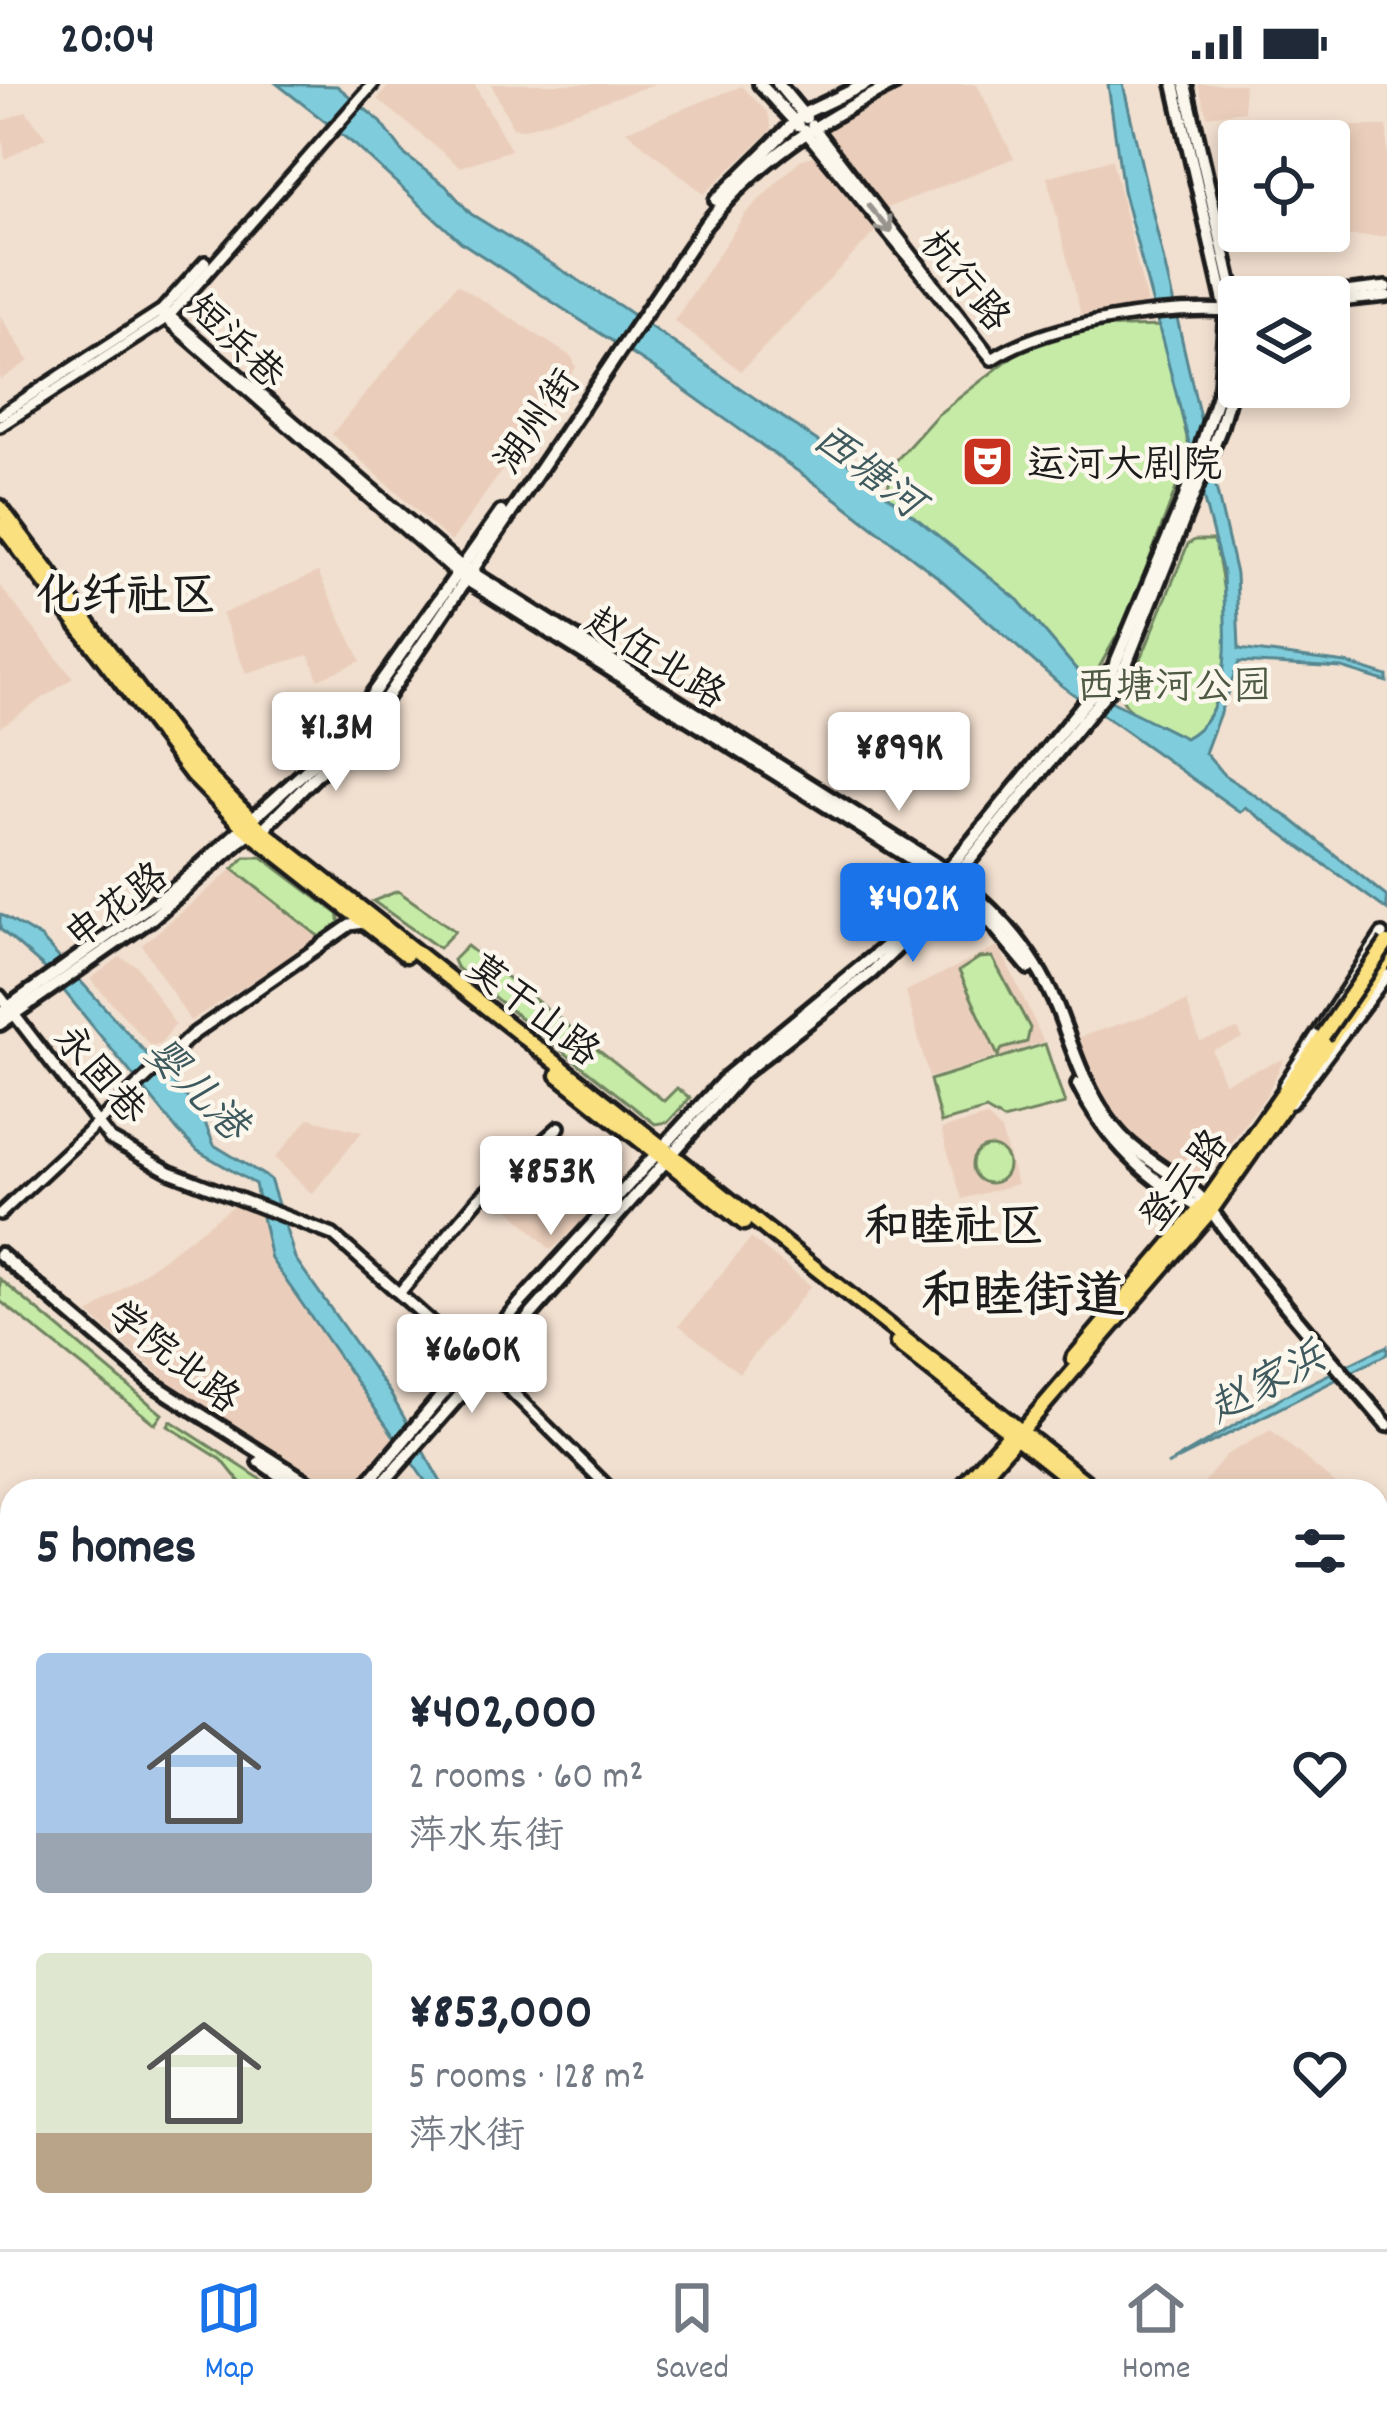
<!DOCTYPE html>
<meta charset="utf-8">
<style>
body{margin:0;font-family:Dekko,"LXGW WenKai TC",sans-serif;background:#f2f2f3;color:#1f2937;height:100vh;display:flex;flex-direction:column;font-size:45px;white-space:nowrap}
*{box-sizing:border-box;margin:0}
p{font-size:39px;color:#747a83}
.icon{flex:none;width:66px;height:66px;fill:none;stroke:currentColor;stroke-width:2;stroke-linecap:round;stroke-linejoin:round}
.map{position:relative;flex:1;overflow:hidden}
.sheet{position:absolute;left:0px;top:1395px;width:1389px;height:771px;display:flex;flex-direction:column;background:#fff;border-radius:36px 36px 0 0;box-shadow:0 6px 18px #0003}
.sheet>*{flex:none}
.controls{position:absolute;left:1218px;top:36px;display:grid;gap:24px}
.controls a{display:grid;place-items:center;width:132px;height:132px;border-radius:12px;background:#fff;box-shadow:0 6px 18px #0003;font-size:60px}
.price{position:absolute;translate:-50% -102px;padding:0 27px;border-radius:12px;background:#fff;color:#222;font-size:39px;line-height:78px;filter:drop-shadow(0 3px 6px #0008)}
.price::after{content:'';position:absolute;left:50%;top:72px;width:36px;height:27px;margin-left:-18px;background:inherit;clip-path:polygon(0 0,100% 0,50% 100%)}
.price.current{background:#1a73e8;color:#fff}
ul{padding:0;list-style:none}
li{display:flex;align-items:center;gap:36px;height:300px;padding:0 36px}
li span{display:grid;place-items:center;flex:none;width:336px;height:240px;border-radius:12px;color:#555}
li>.icon{margin-inline-start:auto}
span .icon{width:144px;height:144px;fill:#fffc;stroke-width:1}
li b{font-size:51px}
h2{display:flex;justify-content:space-between;align-items:center;height:144px;padding:0 36px;font-size:51px}
.status{display:flex;justify-content:space-between;align-items:center;height:84px;padding:0 60px;background:#fff;direction:ltr}
.status svg{height:33px;fill:currentColor}
.tab-bar{display:flex;justify-content:space-around;align-items:center;height:168px;border-top:3px solid #e0e1e3;background:#fff;font-size:33px;color:#747a83}
.tab-bar a{display:grid;justify-items:center;gap:6px}
.tab-bar .current{color:#1a73e8}
.map>svg:first-child{display:block}
.built{fill:#eacebb}
.green{fill:#c5eba6;stroke:#708461;stroke-width:3}
.water{fill:#7fcddc;stroke:#57868f;stroke-width:3}
.lines{fill:none;stroke-linecap:round;stroke-linejoin:round}
.ferry{stroke:#3f5a5f;stroke-width:3;stroke-dasharray:15 12;stroke-linecap:butt}
.tertiary-casing{stroke:#1c1c1c;stroke-width:18}
.secondary-casing{stroke:#1c1c1c;stroke-width:20}
.primary-casing{stroke:#1c1c1c;stroke-width:21}
.tertiary{stroke:#fbf7ec;stroke-width:9}
.secondary{stroke:#fbf7ec;stroke-width:10}
.primary{stroke:#fbe080;stroke-width:12}
.primary-bridge-casing{stroke:#1c1c1c;stroke-width:21;stroke-linecap:butt}
.primary-bridge{stroke:#fbe080;stroke-width:12}
.oneway{stroke:#97948e}
.labels{text-anchor:middle;stroke-width:9;stroke-linejoin:round;paint-order:stroke}
.street-label{font-size:39px;fill:#1c1c1c;stroke:#fbf7ec}
.poi-label{font-size:39px;fill:#1c1c1c;stroke:#fbf7ec;text-anchor:start}
.park-label{font-size:39px;fill:#4f5a45;stroke:#fbf7ec}
.water-label{font-size:42px;font-style:italic;fill:#3f5a5f;stroke:#fbf7ec}
.quarter-label{font-size:45px;font-weight:bold;fill:#1c1c1c;stroke:#fbf7ec}
.district-label{font-size:51px;font-weight:bold;fill:#1c1c1c;stroke:#fbf7ec}
</style>
<div class="status"><b>20:04</b><svg viewBox="0 0 49 12"><path d="M0 12V9h3v3zM5 12V6h3v6zM10 12V3h3v9zM15 12V0h3v12zM26 1h20v11H26zM47 4h2v5h-2z"/></svg></div>
<div class="map">
<svg width="1387" height="2165" viewBox="0 0 1387 2165">
<rect width="100%" height="100%" fill="#f1dfcf"/>
<filter id="ink" filterUnits="userSpaceOnUse"><feTurbulence type="fractalNoise" baseFrequency=".00833" numOctaves="2"/><feDisplacementMap in="SourceGraphic" scale="24" xChannelSelector="R" yChannelSelector="G"/><feConvolveMatrix kernelMatrix="1 2 1 2 8 2 1 2 1" color-interpolation-filters="sRGB"/></filter>
<g filter="url(#ink)">
<!-- built -->
<g class="built">
<path d="M390 0H474L511 66 460 83 378 15Z"/>
<path d="M491 0H654L525 45 513 44Z"/>
<path d="M905 0H977L1014 74 887 124 821 40Z"/>
<path d="M1198 0H1244V27L1207 32Z"/>
<path d="M742 2 768 29 772 46 704 110 626 47Z"/>
<path d="M26 27 46 53 5 75 0 38Z"/>
<path d="M1322 42H1387V152H1321L1329 147V57H1322Z"/>
<path d="M818 70 881 142 741 287 674 237 745 130 800 76Z"/>
<path d="M1112 75 1148 224 1081 231 1047 93Z"/>
<path d="M457 200 572 273 576 283 451 458 332 350Z"/>
<path d="M0 231 29 277 0 296Z"/>
<path d="M318 488 361 577 318 595 309 571 246 589 222 530Z"/>
<path d="M0 502 73 594 0 643Z"/>
<path d="M233 785 321 854 190 937 142 861Z"/>
<path d="M999 862 1044 958 929 994 906 907Z"/>
<path d="M120 873 137 882 175 940 160 961H150L90 895Z"/>
<path d="M1187 918 1200 957 1238 945 1243 954 1212 966 1224 998 1284 975 1267 1010 1209 1088 1191 1097 1143 1063 1119 1035 1088 987 1080 953Z"/>
<path d="M987 1033 1001 1047 1017 1100 962 1115 941 1045Z"/>
<path d="M309 1034 362 1048 312 1110 275 1074Z"/>
<path d="M563 1044 628 1095 551 1166 495 1111Z"/>
<path d="M239 1117 266 1128 396 1345 392 1362 347 1407H335L187 1315 89 1230Z"/>
<path d="M751 1154 811 1202 739 1289 679 1241Z"/>
<path d="M1271 1346 1344 1407H1197L1226 1371Z"/>
<path d="M1374 1400 1387 1410V1555L1377 1568V1407H1369Z"/>
<path d="M1384 1685 1387 1950 1377 1959V1695Z"/>
<path d="M12 1727V1821L0 1828V1734Z"/>
<path d="M358 2154H470L471 2165H359Z"/>
<path d="M945 2154H1104L1106 2156 1087 2165H950Z"/>
</g>
<!-- green -->
<g class="green">
<path d="M1162 242 1190 367 1129 530 1092 596H1085L1018 516 886 413 893 380 937 331 1031 258 1090 244Z"/>
<path d="M1195 456H1214C1228 506 1241 626 1185 654L1131 628 1119 610 1143 570 1188 460Z"/>
<path d="M245 773H262L338 830 340 839 321 854 233 785Z"/>
<path d="M398 807 455 847 439 864 373 817Z"/>
<path d="M467 862 664 1017 677 1004 690 1014 668 1038 655 1040 456 883 453 876Z"/>
<path d="M992 873 1030 944 1027 958 1002 965 998 972 959 887 979 874Z"/>
<path d="M1045 960 1065 1020 1003 1036 986 1026 941 1039 930 996Z"/>
<circle cx="990" cy="1081" r="18"/>
<path d="M0 1195 162 1330 155 1340 0 1217Z"/>
<path d="M171 1337 279 1407H247L222 1376 168 1342Z"/>
</g>
<!-- water -->
<g class="water">
<path d="M277 0 337 2 381 38 405 71 446 102 471 130 620 222 838 371 1018 516 1097 610 1185 654C1238 627 1224 539 1223 489L1123 106 1108 0H1123L1236 490 1239 565 1346 579 1387 592V598L1342 584 1239 578 1205 669 1224 691 1291 735 1387 813V826L1245 723 1240 728 1062 602 939 494 838 416 661 289 461 158 355 61Z"/>
<path d="M0 830 41 854 201 1029 214 1061 270 1095 295 1174 390 1309 446 1407H432L271 1175 255 1100 198 1067 178 1047 47 886 0 845Z"/>
<path d="M1387 1262V1270L1167 1381 1282 1313Z"/>
</g>
<g class="lines">
<!-- ferry -->
<g class="ferry">
<path d="M1377 2089 1387 2078"/>
<path d="M1304 2165 1314 2154"/>
</g>
<defs>
<g id="tertiary">
<path d="M804 46 992 275 812 41"/>
<path d="M1302 213 1387 203"/>
<path d="M1329 218 1387 212"/>
<path d="M166 229 460 481"/>
<path d="M162 231 455 488"/>
<path d="M992 275C1049 238 1163 223 1230 227"/>
<path d="M0 331 162 226 205 178"/>
<path d="M0 342 168 233 373 0"/>
<path d="M0 912 110 1055 170 1088 333 1151 473 1275"/>
<path d="M1284 1001 1382 850"/>
<path d="M1291 1019 1387 891"/>
<path d="M0 1130 192 951 350 841 363 839"/>
<path d="M401 1207 479 1114 559 1043"/>
<path d="M487 1283 612 1407"/>
<path d="M0 1662 12 1677"/>
<path d="M1377 1965 1387 1956"/>
<path d="M1377 2001 1387 2010"/>
<path d="M0 2072 12 2069"/>
<path d="M92 2165V2154"/>
<path d="M1120 2165 1142 2154"/>
</g>
<g id="secondary">
<path d="M760 0 798 41"/>
<path d="M778 0 806 34"/>
<path d="M716 116 803 30 866 0"/>
<path d="M460 481 934 779C988 817 1031 860 1057 923 1074 967 1085 1008 1116 1046 1140 1076 1190 1097 1207 1121 1262 1198 1326 1268 1387 1341"/>
<path d="M459 491 929 786 977 822 1029 884"/>
<path d="M0 929 179 801 340 656 501 428"/>
<path d="M0 940 152 834 249 749 262 746 371 636 705 141C759 75 818 37 894 0"/>
<path d="M1078 1000C1106 1055 1150 1100 1207 1127"/>
<path d="M0 1170 150 1298 321 1407"/>
<path d="M260 1378 302 1407"/>
<path d="M361 1407 520 1219 727 993 886 862 1114 583 1184 416 1221 302 1226 226 1174 0"/>
<path d="M376 1407 744 988 872 888 904 857 1123 588 1220 345 1230 310 1236 221 1185 0"/>
<path d="M1377 1666 1387 1653"/>
<path d="M1377 1681 1387 1668"/>
<path d="M0 1705 12 1698"/>
<path d="M0 1720 12 1714"/>
<path d="M1167 2154 1179 2165"/>
<path d="M1179 2154 1190 2165"/>
</g>
<g id="primary">
<path d="M0 423 188 671 262 746 1097 1407"/>
<path d="M0 440 192 691 243 743 406 871"/>
<path d="M558 991 744 1139"/>
<path d="M897 1259 1074 1399"/>
<path d="M1073 1275 1206 1118 1323 952"/>
<path d="M958 1407 1013 1345"/>
<path d="M970 1407 1210 1128 1387 875"/>
<path d="M1377 1627 1387 1635"/>
<path d="M488 2154 489 2165"/>
<path d="M497 2154 498 2165"/>
</g>
</defs>
<!-- tertiary casing -->
<use href="#tertiary" class="tertiary-casing"/>
<!-- secondary casing -->
<use href="#secondary" class="secondary-casing"/>
<!-- primary casing -->
<use href="#primary" class="primary-casing"/>
<!-- tertiary -->
<use href="#tertiary" class="tertiary"/>
<!-- secondary -->
<use href="#secondary" class="secondary"/>
<!-- primary -->
<use href="#primary" class="primary"/>
<defs>
<path id="primary-bridge" d="M1323 952 1387 859"/>
</defs>
<!-- primary-bridge casing -->
<use href="#primary-bridge" class="primary-bridge-casing"/>
<!-- primary-bridge -->
<use href="#primary-bridge" class="primary-bridge"/>
</g>
<!-- one-way arrows -->
<defs><path id="oneway-shaft" d="M-6 0H5M1.5-3L5.5 0L1.5 3" fill="none" stroke-width="1.6" stroke-linecap="round" stroke-linejoin="round" transform="scale(3)"/></defs>
<use class="oneway" href="#oneway-shaft" transform="translate(880 135) rotate(50)"/>
</g>
<!-- icons -->
<defs>
<symbol id="theatre-square" viewBox="-11 -11 22 22"><rect x="-9" y="-9" width="18" height="18" rx="4" fill="#c8321e" stroke="#fbf7ec"/><path d="M-5-5.5Q0-4 5-5.5V0Q5 5 0 6Q-5 5-5 0ZM-3.3-2.5H-1v1.5H-3.3ZM1-2.5H3.3v1.5H1ZM-2.8 1Q0 5.5 2.8 1Z" fill="#fff"/></symbol>
</defs>
<g fill-rule="evenodd">
<use href="#theatre-square" x="958" y="348" width="59" height="59"/>
</g>
<g class="labels">
<!-- street labels -->
<g class="street-label">
<text transform="translate(967 195) rotate(51)" y="14">杭行路</text>
<text transform="translate(238 256) rotate(44)" y="14">短浜巷</text>
<text transform="translate(535 336) rotate(-55)" y="14">湖州街</text>
<text transform="translate(657 572) rotate(32)" y="14">赵伍北路</text>
<text transform="translate(115 820) rotate(-37)" y="14">申花路</text>
<text transform="translate(535 924) rotate(38)" y="14">莫干山路</text>
<text transform="translate(102 989) rotate(49)" y="14">永固巷</text>
<text transform="translate(1182 1095) rotate(-52)" y="14">登云路</text>
<text transform="translate(175 1271) rotate(38)" y="14">学院北路</text>
</g>
<!-- poi labels -->
<g class="poi-label">
<text x="1027" y="392">运河大剧院</text>
</g>
<!-- park labels -->
<g class="park-label">
<text x="1174" y="614">西塘河公园</text>
</g>
<!-- water labels -->
<g class="water-label">
<text transform="translate(870 385) rotate(37)" y="15">西塘河</text>
<text transform="translate(198 1003) rotate(45)" y="15">婴儿港</text>
<text transform="translate(1266 1296) rotate(-28)" y="15">赵家浜</text>
</g>
<!-- quarter labels -->
<g class="quarter-label">
<text x="126" y="525">化纤社区</text>
<text x="954" y="1156">和睦社区</text>
</g>
<!-- district labels -->
<g class="district-label">
<text x="1023" y="1227">和睦街道</text>
</g>
</g>
</svg>
<div class="controls">
<a><svg class="icon" aria-label="locate" viewBox="0 0 24 24"><circle cx="12" cy="12" r="6"/><path d="M12 2v4M12 18v4M2 12h4M18 12h4"/></svg></a>
<a><svg class="icon" aria-label="layers" viewBox="0 0 24 24"><path d="M12 4l9 5-9 5-9-5zM3 14l9 5 9-5"/></svg></a>
</div>
<b class="price" style="left:336px;top:710px">¥1.3M</b>
<b class="price" style="left:899px;top:730px">¥899K</b>
<b class="price current" style="left:913px;top:881px">¥402K</b>
<b class="price" style="left:551px;top:1154px">¥853K</b>
<b class="price" style="left:472px;top:1332px">¥660K</b>
<section class="sheet">
<h2>5 homes<svg class="icon" aria-label="filters" viewBox="0 0 24 24"><path d="M4 7h16M4 17h16"/><circle cx="9" cy="7" r="2"/><circle cx="15" cy="17" r="2"/></svg></h2>
<ul>
<li><span style="background:linear-gradient(#a9c7e8 75%,#9aa5b1 0)"><svg class="icon" aria-label="home" viewBox="0 0 24 24"><path d="M3 11l9-7 9 7M6 9v11h12V9"/></svg></span><div><b>¥402,000</b><p>2 rooms · 60 m²</p><p>萍水东街</p></div><svg class="icon" aria-label="heart" viewBox="0 0 24 24"><path d="M12 20l-8-8c-3-5 5-10 8-4 3-6 11-1 8 4z"/></svg></li>
<li><span style="background:linear-gradient(#dfe7d0 75%,#b9a48a 0)"><svg class="icon" aria-label="home" viewBox="0 0 24 24"><path d="M3 11l9-7 9 7M6 9v11h12V9"/></svg></span><div><b>¥853,000</b><p>5 rooms · 128 m²</p><p>萍水街</p></div><svg class="icon" aria-label="heart" viewBox="0 0 24 24"><path d="M12 20l-8-8c-3-5 5-10 8-4 3-6 11-1 8 4z"/></svg></li>
</ul>
</section>
</div>
<nav class="tab-bar">
<a class="current"><svg class="icon" aria-label="map" viewBox="0 0 24 24"><path d="M3 6l6-2 6 2 6-2v14l-6 2-6-2-6 2zM9 4v14M15 6v14"/></svg>Map</a>
<a><svg class="icon" aria-label="saved" viewBox="0 0 24 24"><path d="M7 4h10v16l-5-4-5 4z"/></svg>Saved</a>
<a><svg class="icon" aria-label="home" viewBox="0 0 24 24"><path d="M3 11l9-7 9 7M6 9v11h12V9"/></svg>Home</a>
</nav>
